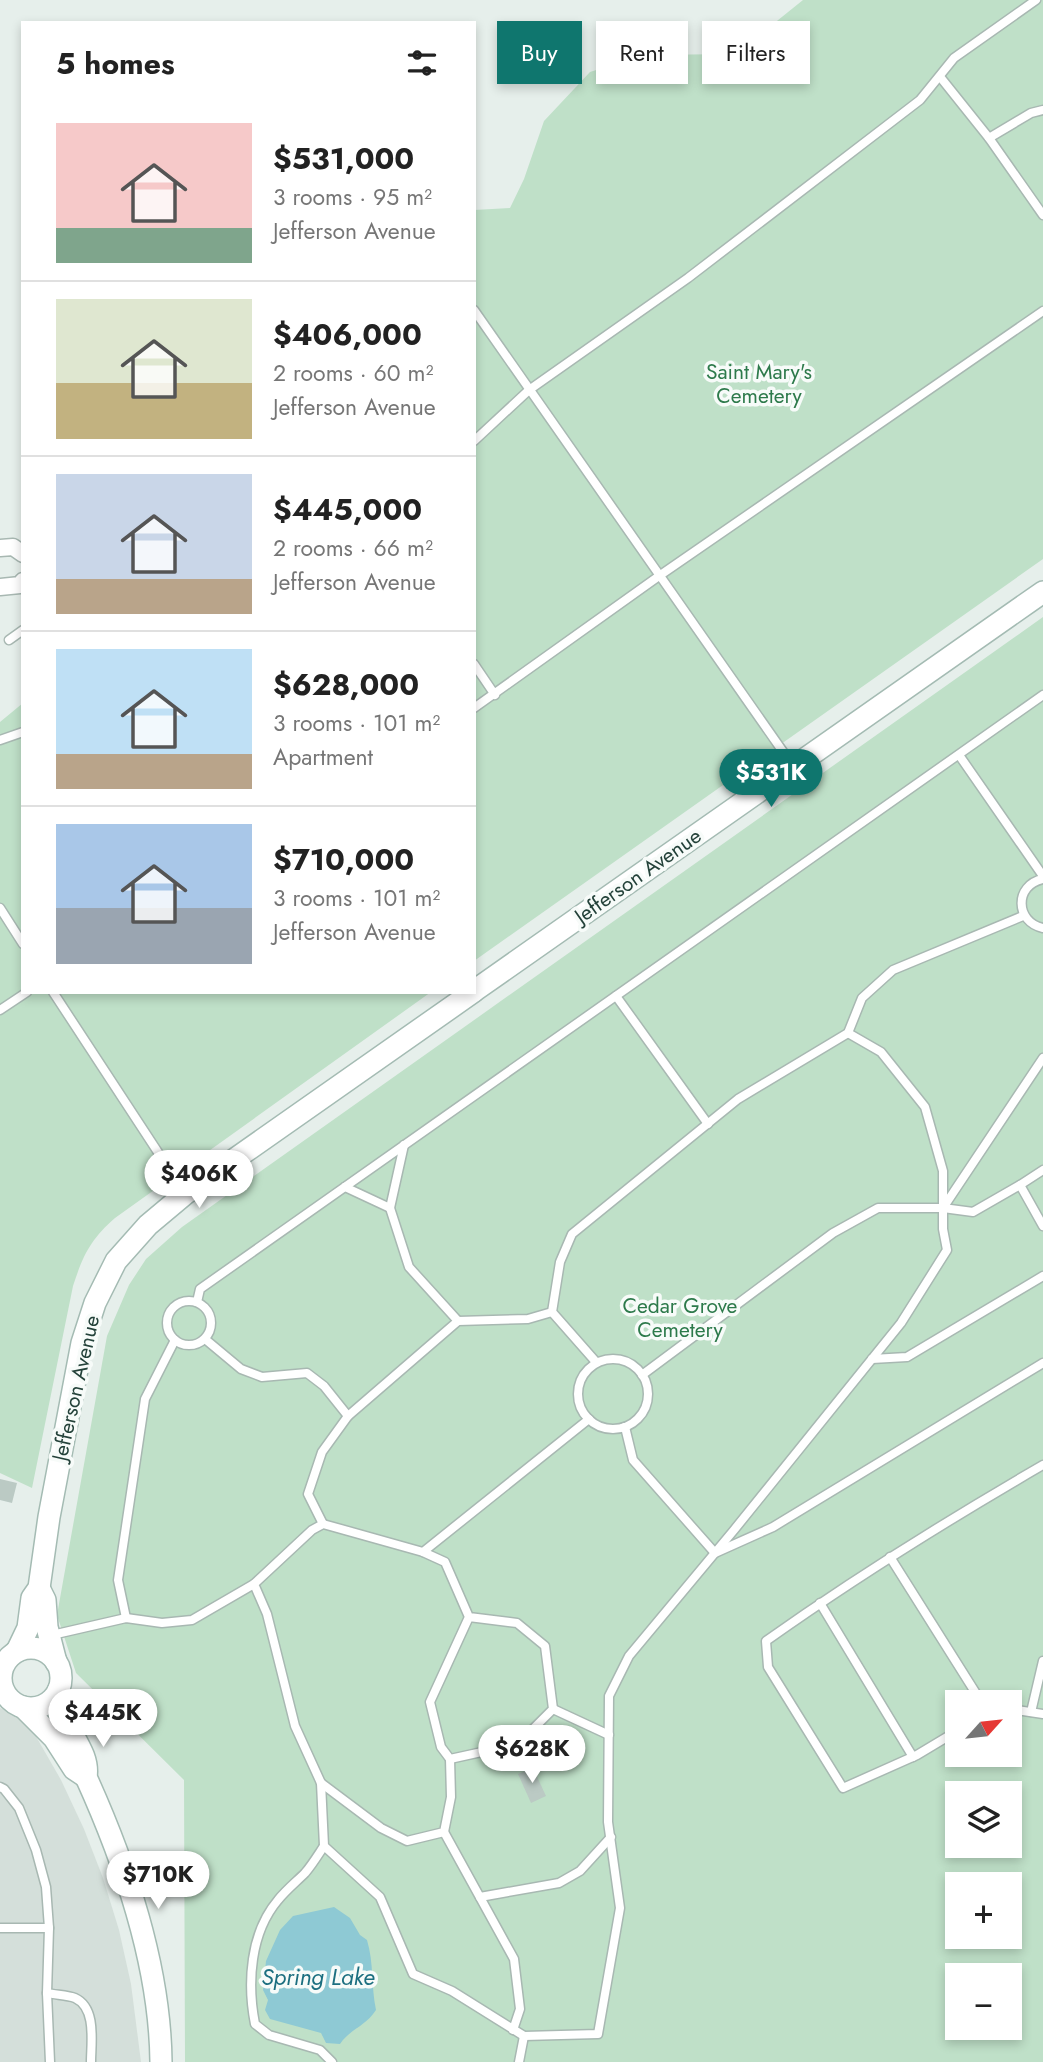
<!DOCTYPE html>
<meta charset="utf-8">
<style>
body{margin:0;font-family:Jost,sans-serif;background:#f2f2f2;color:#222;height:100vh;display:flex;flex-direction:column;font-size:26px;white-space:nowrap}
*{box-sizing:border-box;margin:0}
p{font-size:23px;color:#767676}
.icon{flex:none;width:38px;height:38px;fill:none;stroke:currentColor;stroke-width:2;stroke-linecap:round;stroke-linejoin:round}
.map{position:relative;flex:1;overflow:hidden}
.sheet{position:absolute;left:21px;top:21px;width:455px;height:973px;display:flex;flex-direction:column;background:#fff;border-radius:0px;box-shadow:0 4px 10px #0003}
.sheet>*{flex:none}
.guide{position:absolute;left:497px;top:21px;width:441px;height:63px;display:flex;gap:14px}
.needle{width:46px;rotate:63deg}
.buttons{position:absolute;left:945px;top:1690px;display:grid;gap:14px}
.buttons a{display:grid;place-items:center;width:77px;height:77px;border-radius:0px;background:#fff;box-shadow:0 4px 10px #0003;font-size:35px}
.price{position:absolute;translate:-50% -60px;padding:0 16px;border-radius:24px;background:#fff;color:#222;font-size:23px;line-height:46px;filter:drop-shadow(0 2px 4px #0008)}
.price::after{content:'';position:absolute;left:50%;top:42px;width:21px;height:16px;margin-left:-10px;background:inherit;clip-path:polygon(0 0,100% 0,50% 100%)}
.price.active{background:#0f766e;color:#fff}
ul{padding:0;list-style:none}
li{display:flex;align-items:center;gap:21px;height:175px;padding:0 35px}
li+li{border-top:2px solid #e0e0e0}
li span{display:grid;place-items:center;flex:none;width:196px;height:140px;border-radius:0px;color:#555}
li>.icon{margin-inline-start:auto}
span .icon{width:84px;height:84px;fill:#fffc;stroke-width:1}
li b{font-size:30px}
h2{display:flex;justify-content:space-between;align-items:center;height:84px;padding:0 35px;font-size:30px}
.pill{padding:0 24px;border-radius:0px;background:#fff;box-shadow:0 4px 10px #0003;font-size:24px;line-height:63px}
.pill.active{background:#0f766e;color:#fff}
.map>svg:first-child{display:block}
.built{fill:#d4dfda}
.green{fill:#bfe0c8;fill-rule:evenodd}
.water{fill:#8ec9d4}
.building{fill:#bbcac4}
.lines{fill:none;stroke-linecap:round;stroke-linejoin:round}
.lane-casing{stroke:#a8b8b2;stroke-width:11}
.street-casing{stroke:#a8b8b2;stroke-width:19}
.secondary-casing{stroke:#a4bbb3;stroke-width:24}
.lane{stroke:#fff;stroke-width:8}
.street{stroke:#fff;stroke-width:16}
.secondary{stroke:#fff;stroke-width:21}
.labels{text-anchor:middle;stroke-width:7;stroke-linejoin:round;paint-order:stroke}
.park-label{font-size:21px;fill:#2d7a4b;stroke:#f7fbf9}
.street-label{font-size:21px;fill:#24423a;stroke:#f7fbf9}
.water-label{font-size:23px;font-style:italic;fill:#1c6f80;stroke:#f7fbf9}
</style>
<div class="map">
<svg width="1043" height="2062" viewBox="0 0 1043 2062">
<rect width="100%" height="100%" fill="#e6efeb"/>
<!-- built -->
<path class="built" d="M0 1708 16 1714 34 1733 61 1780 84 1829 103 1878 119 1930 131 1984 141 2062H0Z"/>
<!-- green -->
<g class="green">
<path d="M803 0H1043V559L474 961V210L510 208 524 179 544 121 590 72 643 55 736 54Z"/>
<path d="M1043 617V2062H185L184 1780 76 1673 57 1615 107 1336 129 1285 146 1259 182 1227ZM957 1703H1010V1755H957ZM957 1794H1010V1846H957ZM957 1885H1010V1937H957ZM957 1976H1010V2028H957Z"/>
<path d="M23 703V992H431L115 1218C91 1239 83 1255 73 1286L32 1488 0 1473V722Z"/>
</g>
<!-- water -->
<path class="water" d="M334 1907 350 1918 360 1935 367 1940C374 1963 371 1986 376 2010 365 2027 351 2028 340 2044L326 2043 321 2033 270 2019 265 2010 268 2000 263 1990 266 1961 280 1930 293 1916Z"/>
<!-- building -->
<g class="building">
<path d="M0 1479 17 1483 12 1503 0 1500Z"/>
<path d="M533 1768 546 1796 531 1803 518 1774Z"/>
</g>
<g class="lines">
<defs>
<g id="lane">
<path d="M941 78 989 138 1043 215"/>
<path d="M989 138 1031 113 1043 110"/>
<path d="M474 310 793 766"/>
<path d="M474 441 529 390 688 278 920 100 954 58 1036 0"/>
<path d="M9 640 23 630"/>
<path d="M474 664 495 695"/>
<path d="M474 708 659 576 1043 311"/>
<path d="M0 740 23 732"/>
<path d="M959 755 1043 876"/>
<path d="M1043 879C1014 885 1015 922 1043 928"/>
<path d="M0 908 23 944"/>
<path d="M53 992 184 1192"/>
<path d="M616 996 708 1124"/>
<path d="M0 1010 27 992"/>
<path d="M848 1033 881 1052 925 1107 943 1171V1206"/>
<path d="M404 1145 390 1208 409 1267 458 1321"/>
<path d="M1043 1170 1020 1185 1043 1226"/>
<path d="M345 1187 390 1208"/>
<circle cx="189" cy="1323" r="22"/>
<path d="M197 1302 200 1289 1043 695"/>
<path d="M205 1339 241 1369 262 1377 307 1373 324 1386 348 1416 322 1452 308 1494 323 1524"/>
<circle cx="613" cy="1394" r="35"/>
<path d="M872 1359 907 1357 1043 1276"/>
<path d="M596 1362 552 1312 560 1262 572 1234 738 1099 848 1033 862 998 893 970 1023 916"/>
<path d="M642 1375 833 1233 878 1208H943L973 1212 1020 1185"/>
<path d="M348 1416 458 1321 528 1319 552 1312"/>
<path d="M589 1419 423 1552 323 1524 312 1530 254 1584 267 1614 295 1726 321 1783 324 1846 380 1897 413 1974 452 1991 524 2036 598 2034 620 1908 608 1822 609 1696 629 1656 734 1530 901 1323 947 1250 943 1229V1208L1043 1058"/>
<path d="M625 1427 633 1460 715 1553 773 1527 1043 1363"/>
<path d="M423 1552 445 1562 469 1617 517 1623 545 1646 553 1709 518 1744 450 1759 441 1747 430 1702 469 1617"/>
<path d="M890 1557 982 1703"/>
<path d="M820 1603 913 1757"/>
<path d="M126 1618 118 1580 145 1399 175 1340"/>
<path d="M52 1635 126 1618 162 1623 192 1620 254 1584"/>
<path d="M553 1709 609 1735"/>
<path d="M1010 1709 1043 1714"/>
<path d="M1031 1712 1043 1661"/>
<path d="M957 1731 917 1755 843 1788 768 1667 766 1641C855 1578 948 1520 1043 1465"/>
<path d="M321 1783 381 1828 407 1841 444 1832 451 1797 450 1759"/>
<path d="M0 1787 4 1789 19 1808 36 1850 46 1887 49 1928 47 1993 50 2062"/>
<path d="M444 1832 514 1959 520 2009 513 2030"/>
<path d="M324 1846C318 1855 312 1865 305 1873 296 1882 286 1890 278 1900 250 1933 247 1983 255 2024L269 2035 320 2050 332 2062"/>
<path d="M480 1897 559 1883 580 1871 611 1837"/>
<path d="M0 1928H49"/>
<path d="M47 1993C56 1995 68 1995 75 1998 97 2008 91 2043 91 2062"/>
<path d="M519 2062 524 2036"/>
</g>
<g id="street">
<path d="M0 548 13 547 23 554"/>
<path d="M0 587 20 585 23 581"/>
</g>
<g id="secondary">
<path d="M474 991 1043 592"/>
<path d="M39 1588 45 1600 47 1627 56 1662"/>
<circle cx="31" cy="1678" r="30"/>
<path d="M17 1651 28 1628 32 1598 39 1588 49 1517 82 1343 95 1303 116 1261 148 1225 185 1194 473 992"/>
<path d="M59 1689C60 1697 60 1705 62 1712 69 1734 90 1754 86 1777 125 1863 160 1967 161 2062"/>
<path d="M23 1707 54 1738 74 1769 86 1777"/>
</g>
</defs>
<!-- lane casing -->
<use href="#lane" class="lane-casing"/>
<!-- street casing -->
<use href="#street" class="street-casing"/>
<!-- secondary casing -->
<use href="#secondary" class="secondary-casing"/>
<!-- lane -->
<use href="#lane" class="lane"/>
<!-- street -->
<use href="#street" class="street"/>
<!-- secondary -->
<use href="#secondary" class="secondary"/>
</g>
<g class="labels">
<!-- park labels -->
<g class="park-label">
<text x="759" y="379">Saint Mary's<tspan x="759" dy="24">Cemetery</tspan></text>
<text x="680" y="1313">Cedar Grove<tspan x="680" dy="24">Cemetery</tspan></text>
</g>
<!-- street labels -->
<g class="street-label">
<text transform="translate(638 876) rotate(-35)" y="7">Jefferson Avenue</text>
<text transform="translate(76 1388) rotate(-77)" y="7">Jefferson Avenue</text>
</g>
<!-- water labels -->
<g class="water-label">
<text x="318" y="1985">Spring Lake</text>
</g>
</g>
</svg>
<div class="buttons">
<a><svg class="needle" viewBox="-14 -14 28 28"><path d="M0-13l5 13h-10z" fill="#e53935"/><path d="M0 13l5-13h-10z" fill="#767676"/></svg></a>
<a><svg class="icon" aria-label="layers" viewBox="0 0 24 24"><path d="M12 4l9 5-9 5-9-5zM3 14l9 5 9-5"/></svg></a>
<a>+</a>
<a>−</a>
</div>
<b class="price active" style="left:771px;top:809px">$531K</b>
<b class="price" style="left:199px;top:1210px">$406K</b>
<b class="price" style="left:103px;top:1749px">$445K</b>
<b class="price" style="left:532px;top:1785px">$628K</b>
<b class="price" style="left:158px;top:1911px">$710K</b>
<div class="guide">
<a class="pill active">Buy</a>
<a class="pill">Rent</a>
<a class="pill">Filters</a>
</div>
<section class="sheet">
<h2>5 homes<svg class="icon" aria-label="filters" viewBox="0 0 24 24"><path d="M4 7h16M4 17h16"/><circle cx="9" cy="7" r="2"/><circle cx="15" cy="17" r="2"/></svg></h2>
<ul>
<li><span style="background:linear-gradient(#f6c9c9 75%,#7fa58c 0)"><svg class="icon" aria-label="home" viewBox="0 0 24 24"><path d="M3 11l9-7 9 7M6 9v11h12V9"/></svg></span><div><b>$531,000</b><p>3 rooms · 95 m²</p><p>Jefferson Avenue</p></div></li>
<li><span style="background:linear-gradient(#dfe7d0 60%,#c2b280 0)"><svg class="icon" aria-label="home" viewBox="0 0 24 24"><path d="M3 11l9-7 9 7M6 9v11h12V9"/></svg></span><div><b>$406,000</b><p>2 rooms · 60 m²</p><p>Jefferson Avenue</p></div></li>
<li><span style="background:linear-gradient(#c9d6e8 75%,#b9a48a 0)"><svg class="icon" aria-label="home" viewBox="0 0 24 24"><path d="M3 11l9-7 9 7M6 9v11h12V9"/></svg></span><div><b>$445,000</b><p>2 rooms · 66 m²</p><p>Jefferson Avenue</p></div></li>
<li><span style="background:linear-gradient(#bfe0f5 75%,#b9a48a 0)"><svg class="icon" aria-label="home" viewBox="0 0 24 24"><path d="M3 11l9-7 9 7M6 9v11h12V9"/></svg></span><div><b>$628,000</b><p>3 rooms · 101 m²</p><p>Apartment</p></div></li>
<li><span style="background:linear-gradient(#a9c7e8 60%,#9aa5b1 0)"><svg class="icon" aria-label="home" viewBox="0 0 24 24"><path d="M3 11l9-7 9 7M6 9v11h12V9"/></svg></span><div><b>$710,000</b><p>3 rooms · 101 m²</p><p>Jefferson Avenue</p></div></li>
</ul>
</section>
</div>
